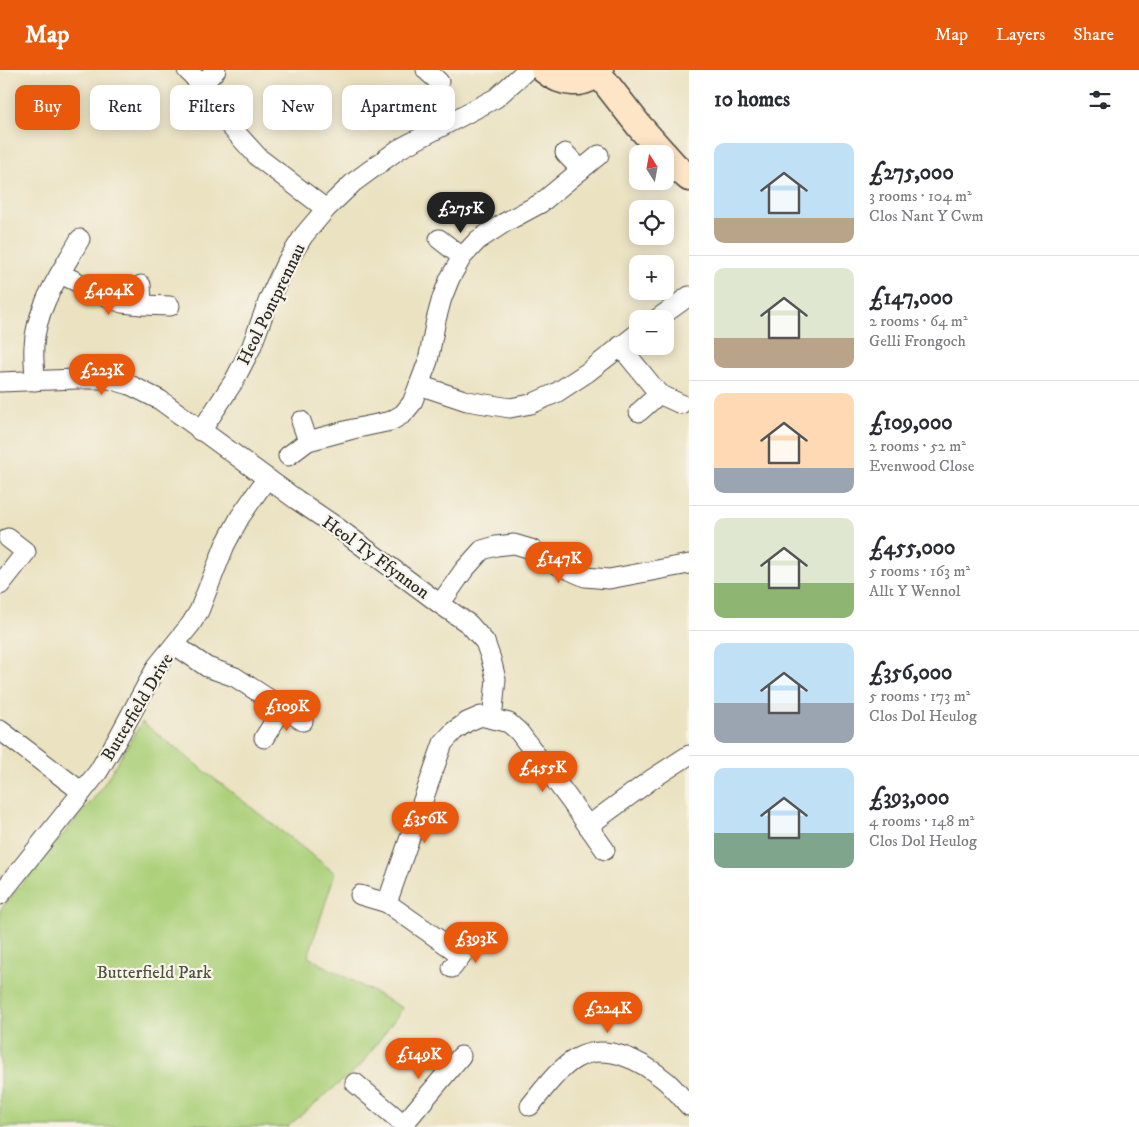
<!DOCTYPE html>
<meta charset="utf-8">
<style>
body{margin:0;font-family:"IM FELL DW Pica",serif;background:#f2f2f3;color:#2b2b33;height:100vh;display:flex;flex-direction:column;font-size:19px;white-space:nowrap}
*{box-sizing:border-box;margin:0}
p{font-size:16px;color:#7c7c81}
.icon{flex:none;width:28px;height:28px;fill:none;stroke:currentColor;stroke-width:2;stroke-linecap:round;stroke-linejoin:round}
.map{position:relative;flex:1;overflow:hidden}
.drawer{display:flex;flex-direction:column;background:#fff;width:450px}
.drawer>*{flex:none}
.hud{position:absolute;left:15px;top:15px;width:475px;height:45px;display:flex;gap:10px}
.needle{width:32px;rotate:349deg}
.tools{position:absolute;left:629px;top:75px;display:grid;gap:10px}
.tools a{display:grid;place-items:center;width:45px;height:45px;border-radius:10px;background:#fff;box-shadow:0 2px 12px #0003;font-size:25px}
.price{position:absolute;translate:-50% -42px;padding:0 11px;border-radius:18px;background:#ea580c;color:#fff;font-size:16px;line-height:32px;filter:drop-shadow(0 1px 2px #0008)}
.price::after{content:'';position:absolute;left:50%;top:30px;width:15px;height:11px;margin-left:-8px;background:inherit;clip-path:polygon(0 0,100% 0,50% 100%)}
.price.current{background:#222;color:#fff}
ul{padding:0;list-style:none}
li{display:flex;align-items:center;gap:15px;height:125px;padding:0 25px}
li+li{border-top:1px solid #e1e1e2}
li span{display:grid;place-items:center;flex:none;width:140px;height:100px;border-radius:10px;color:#555}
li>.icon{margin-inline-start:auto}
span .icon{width:60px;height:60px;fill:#fffc;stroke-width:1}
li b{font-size:21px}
h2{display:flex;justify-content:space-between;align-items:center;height:60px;padding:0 25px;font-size:21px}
.pill{padding:0 18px;border-radius:10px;background:#fff;box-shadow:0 2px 12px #0003;font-size:18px;line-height:45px}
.pill.current{background:#ea580c;color:#fff}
header{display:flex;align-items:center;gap:30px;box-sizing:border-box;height:70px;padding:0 25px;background:#ea580c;color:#fff}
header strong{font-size:24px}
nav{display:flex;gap:28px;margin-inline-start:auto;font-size:18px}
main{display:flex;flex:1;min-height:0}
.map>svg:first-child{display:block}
.green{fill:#acd079;stroke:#6c7e52}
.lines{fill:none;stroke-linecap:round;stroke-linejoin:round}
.street-casing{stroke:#484642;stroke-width:21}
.secondary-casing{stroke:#484642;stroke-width:29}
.street{stroke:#fff;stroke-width:19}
.secondary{stroke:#fde5c5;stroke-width:26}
.labels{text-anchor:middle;stroke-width:4.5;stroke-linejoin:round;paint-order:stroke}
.street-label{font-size:18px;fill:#2b2b2b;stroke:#f7f3e8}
.park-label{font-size:18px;fill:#4b543e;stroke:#f7f3e8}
</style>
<header>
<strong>Map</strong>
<nav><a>Map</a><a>Layers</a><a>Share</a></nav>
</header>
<main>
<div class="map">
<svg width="689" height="1057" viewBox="0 0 689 1057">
<rect width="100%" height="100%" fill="#f7f3e8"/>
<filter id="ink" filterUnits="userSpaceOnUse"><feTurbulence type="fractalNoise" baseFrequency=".02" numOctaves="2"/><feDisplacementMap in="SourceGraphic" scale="10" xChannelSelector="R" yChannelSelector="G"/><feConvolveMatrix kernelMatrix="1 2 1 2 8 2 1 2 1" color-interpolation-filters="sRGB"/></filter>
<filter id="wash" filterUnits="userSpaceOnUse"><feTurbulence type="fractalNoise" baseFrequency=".0096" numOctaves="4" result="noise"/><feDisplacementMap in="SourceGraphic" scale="20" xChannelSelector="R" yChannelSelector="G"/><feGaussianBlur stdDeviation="1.12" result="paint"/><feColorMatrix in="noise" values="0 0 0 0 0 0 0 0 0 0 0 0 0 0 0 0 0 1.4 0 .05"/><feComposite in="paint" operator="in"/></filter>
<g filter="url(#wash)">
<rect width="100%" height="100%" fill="#ebe2c1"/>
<!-- green -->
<path class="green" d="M142 652 335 803 308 887 403 938 361 995 287 1057H220L189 1053 185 1057H0V840L99 722Z"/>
</g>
<g filter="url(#ink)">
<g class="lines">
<defs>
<g id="street">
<path d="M187 0 194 7 208 29 220 45 259 88 326 139"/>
<path d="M426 0 439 12"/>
<path d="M200 16 216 0"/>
<path d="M565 83 581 100"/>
<path d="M439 169 462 187"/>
<path d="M61 204 95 221 122 233 142 235 170 236"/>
<path d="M141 215 142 235"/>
<path d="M657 249 689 226"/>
<path d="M620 276 659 324 681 334"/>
<path d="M35 311C35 300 33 288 34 276 36 237 61 203 80 169"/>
<path d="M0 312 76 309H109L130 315 160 330 297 430 338 458 440 534 469 554 485 572 491 589 496 609 492 649"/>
<path d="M419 315 428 291 436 250 442 228 450 208 462 187 478 170 504 153 541 133 599 85"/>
<path d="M639 342 659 324"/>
<path d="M301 351 308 371"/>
<path d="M200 361 207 352 234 311 251 278 269 229 285 195 304 165 326 139 354 112 399 79 496 28 527 0"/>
<path d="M288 386 308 371 353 359 391 351 403 344 412 333 419 315 467 331 510 338 531 334 556 323 588 302 638 263"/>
<path d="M0 515 26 482 8 468"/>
<path d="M440 534 464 500 482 480 496 476 514 474 531 479 558 495 585 507 609 509 689 494"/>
<path d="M175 575 207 597 235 607 303 651"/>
<path d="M0 660 82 722"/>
<path d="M264 668 283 638"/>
<path d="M588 756 652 709 689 685"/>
<path d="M0 825 98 702 118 668 157 596 191 554 199 541 225 475 240 447 267 408"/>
<path d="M360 825 387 833"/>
<path d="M461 885 387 833 443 673 454 661 467 652 481 646 509 653 519 662 569 729 605 780"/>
<path d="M452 898 473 870"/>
<path d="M355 1013 407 1057"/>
<path d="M530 1036C544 1019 557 1000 575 989 605 971 642 991 666 1011 674 1018 682 1028 689 1036"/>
<path d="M403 1055 461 986"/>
</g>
<g id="secondary">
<path d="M544 0C561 14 584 18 600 0"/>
<path d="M598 3 640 57 664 84"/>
<path d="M665 85 674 95 689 108"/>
</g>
</defs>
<!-- street casing -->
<use href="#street" class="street-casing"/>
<!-- secondary casing -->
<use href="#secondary" class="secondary-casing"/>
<!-- street -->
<use href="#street" class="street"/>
<!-- secondary -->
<use href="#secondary" class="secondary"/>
</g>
</g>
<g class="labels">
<!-- street labels -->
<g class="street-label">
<text transform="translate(271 234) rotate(-64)" y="6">Heol Pontprennau</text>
<text transform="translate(376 487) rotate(36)" y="6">Heol Ty Ffynnon</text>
<text transform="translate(137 637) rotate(-59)" y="6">Butterfield Drive</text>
</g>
<!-- park labels -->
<g class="park-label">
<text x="154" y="908">Butterfield Park</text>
</g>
</g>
</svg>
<div class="tools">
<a><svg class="needle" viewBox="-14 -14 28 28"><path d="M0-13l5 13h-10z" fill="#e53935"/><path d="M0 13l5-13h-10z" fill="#7c7c81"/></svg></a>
<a><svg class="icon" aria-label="locate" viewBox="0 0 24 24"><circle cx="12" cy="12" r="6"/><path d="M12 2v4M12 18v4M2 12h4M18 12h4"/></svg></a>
<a>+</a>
<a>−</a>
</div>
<b class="price current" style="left:461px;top:164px">£275K</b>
<b class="price" style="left:109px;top:246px">£404K</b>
<b class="price" style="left:102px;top:326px">£223K</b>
<b class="price" style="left:559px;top:514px">£147K</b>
<b class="price" style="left:287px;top:662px">£109K</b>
<b class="price" style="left:543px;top:723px">£455K</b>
<b class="price" style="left:425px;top:774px">£356K</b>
<b class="price" style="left:476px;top:894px">£393K</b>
<b class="price" style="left:608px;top:964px">£224K</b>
<b class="price" style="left:419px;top:1010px">£149K</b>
<div class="hud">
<a class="pill current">Buy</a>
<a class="pill">Rent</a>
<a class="pill">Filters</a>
<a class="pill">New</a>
<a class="pill">Apartment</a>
</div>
</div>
<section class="drawer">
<h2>10 homes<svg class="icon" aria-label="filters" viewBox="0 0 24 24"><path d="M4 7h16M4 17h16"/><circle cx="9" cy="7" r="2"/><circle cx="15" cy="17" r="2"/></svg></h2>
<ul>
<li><span style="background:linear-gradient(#bfe0f5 75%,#b9a48a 0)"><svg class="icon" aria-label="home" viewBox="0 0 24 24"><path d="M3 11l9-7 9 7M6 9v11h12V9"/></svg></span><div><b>£275,000</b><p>3 rooms · 104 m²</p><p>Clos Nant Y Cwm</p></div></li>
<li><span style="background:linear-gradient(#dfe7d0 70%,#b9a48a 0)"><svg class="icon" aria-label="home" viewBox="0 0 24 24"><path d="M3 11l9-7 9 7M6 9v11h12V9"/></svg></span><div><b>£147,000</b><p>2 rooms · 64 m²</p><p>Gelli Frongoch</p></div></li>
<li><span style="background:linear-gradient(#ffd9b3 75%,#9aa5b1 0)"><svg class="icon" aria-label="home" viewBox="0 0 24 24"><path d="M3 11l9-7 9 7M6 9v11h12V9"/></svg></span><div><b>£109,000</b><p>2 rooms · 52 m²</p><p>Evenwood Close</p></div></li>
<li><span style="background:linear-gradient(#dfe7d0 65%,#8fb573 0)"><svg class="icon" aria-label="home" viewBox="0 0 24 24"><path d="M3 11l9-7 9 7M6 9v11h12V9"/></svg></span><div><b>£455,000</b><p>5 rooms · 163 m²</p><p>Allt Y Wennol</p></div></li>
<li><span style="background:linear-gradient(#bfe0f5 60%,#9aa5b1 0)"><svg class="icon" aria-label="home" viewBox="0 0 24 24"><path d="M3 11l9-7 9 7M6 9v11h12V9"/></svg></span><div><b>£356,000</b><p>5 rooms · 173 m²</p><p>Clos Dol Heulog</p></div></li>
<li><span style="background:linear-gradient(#bfe0f5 65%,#7fa58c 0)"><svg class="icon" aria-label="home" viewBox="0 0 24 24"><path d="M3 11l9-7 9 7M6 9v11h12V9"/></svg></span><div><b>£393,000</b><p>4 rooms · 148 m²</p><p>Clos Dol Heulog</p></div></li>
</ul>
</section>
</main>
